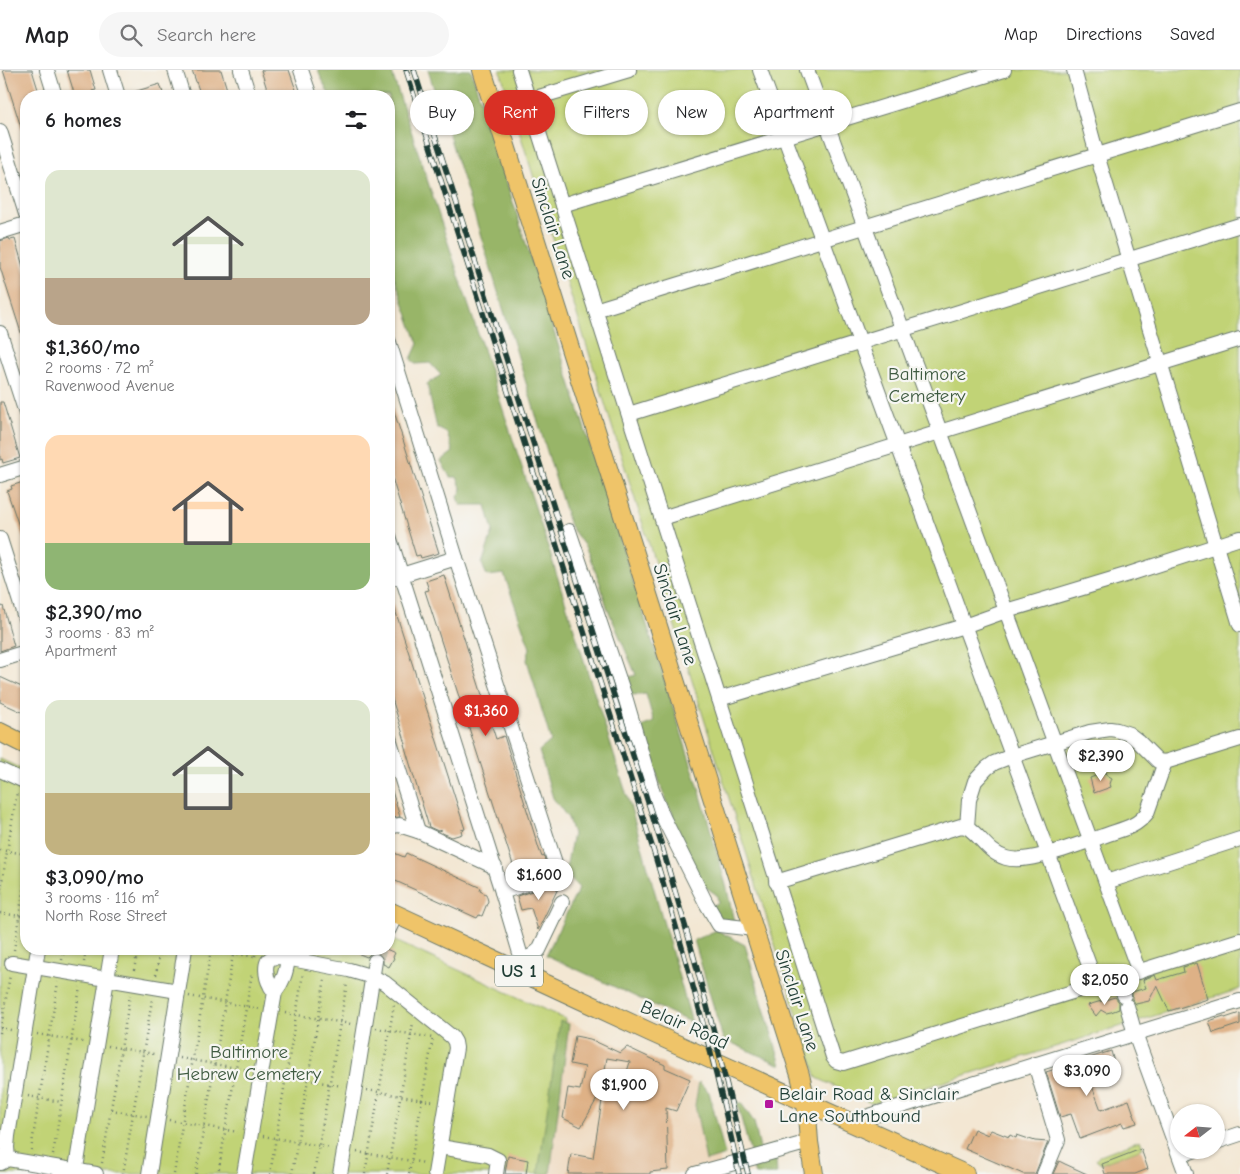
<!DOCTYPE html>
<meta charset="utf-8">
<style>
body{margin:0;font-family:"Comic Neue",sans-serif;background:#f6f6f6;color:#202124;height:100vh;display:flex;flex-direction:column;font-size:19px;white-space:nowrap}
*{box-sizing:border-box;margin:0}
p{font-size:16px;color:#757577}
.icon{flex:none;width:28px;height:28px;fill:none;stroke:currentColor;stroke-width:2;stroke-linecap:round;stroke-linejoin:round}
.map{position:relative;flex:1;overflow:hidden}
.drawer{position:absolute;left:20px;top:20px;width:375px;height:865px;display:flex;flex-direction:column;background:#fff;border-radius:20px;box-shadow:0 1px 4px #0004}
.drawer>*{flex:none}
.top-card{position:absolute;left:410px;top:20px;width:475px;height:45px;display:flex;gap:10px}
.needle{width:32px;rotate:253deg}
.fabs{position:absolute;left:1170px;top:1034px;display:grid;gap:10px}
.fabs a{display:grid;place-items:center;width:55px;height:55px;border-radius:50%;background:#fff;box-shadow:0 1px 4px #0004;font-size:25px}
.price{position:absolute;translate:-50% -42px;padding:0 11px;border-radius:18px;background:#fff;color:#222;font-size:16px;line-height:32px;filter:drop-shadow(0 1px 2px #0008)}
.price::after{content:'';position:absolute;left:50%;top:30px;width:15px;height:11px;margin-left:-8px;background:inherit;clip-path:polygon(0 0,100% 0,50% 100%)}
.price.on{background:#d93025;color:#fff}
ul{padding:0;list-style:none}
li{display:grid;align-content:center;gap:10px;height:265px;padding:0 25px}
li span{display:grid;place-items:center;height:155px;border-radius:15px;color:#555}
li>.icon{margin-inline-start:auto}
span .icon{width:90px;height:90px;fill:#fffc;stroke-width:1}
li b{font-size:21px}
h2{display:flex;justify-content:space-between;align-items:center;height:60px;padding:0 25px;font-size:21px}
.chip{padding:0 18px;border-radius:22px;background:#fff;box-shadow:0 1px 4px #0004;font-size:18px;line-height:45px}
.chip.on{background:#d93025;color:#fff}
header{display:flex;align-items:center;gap:30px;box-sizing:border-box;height:70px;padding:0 25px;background:#fff;border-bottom:1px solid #e0e0e0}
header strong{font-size:24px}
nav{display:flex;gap:28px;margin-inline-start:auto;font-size:18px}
.search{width:350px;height:45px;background:#f6f6f6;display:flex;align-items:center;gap:12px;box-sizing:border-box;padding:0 18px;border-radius:28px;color:#757577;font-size:19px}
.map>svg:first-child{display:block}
.built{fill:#eed7bb}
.green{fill:#c1d376;stroke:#708855}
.forest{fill:#98b567;stroke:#5c794e}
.building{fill:#deb186}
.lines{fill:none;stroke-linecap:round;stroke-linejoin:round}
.minor-tunnel{stroke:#c9c5b3;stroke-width:14;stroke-dasharray:14 7;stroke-linecap:butt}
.minor-casing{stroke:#69786c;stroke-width:16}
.major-casing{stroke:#69786c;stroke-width:20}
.path{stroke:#69786c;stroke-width:2.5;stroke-dasharray:1 4;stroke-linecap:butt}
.minor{stroke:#fff;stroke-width:14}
.major{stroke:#efc469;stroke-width:18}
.rail-casing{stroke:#1f3d34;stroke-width:5.5}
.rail{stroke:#f6f6f2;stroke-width:4;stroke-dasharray:11;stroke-linecap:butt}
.poi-dot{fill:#b5179e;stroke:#f6f6f2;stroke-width:2}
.labels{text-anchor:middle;stroke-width:4.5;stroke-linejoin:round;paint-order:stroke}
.shield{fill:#f6f6f2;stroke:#60746d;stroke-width:1}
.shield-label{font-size:18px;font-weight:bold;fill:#1f3d34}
.street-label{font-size:19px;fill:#1f3d34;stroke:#f6f6f2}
.park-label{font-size:19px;fill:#3f5b41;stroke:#f6f6f2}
.poi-label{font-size:19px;fill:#1f3d34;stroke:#f6f6f2;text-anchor:start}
</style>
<header>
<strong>Map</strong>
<div class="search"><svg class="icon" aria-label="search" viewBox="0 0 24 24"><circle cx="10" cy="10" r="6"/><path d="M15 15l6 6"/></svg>Search here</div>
<nav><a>Map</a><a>Directions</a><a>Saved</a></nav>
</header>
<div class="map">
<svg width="1240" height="1104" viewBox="0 0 1240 1104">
<rect width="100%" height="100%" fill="#f6f6f2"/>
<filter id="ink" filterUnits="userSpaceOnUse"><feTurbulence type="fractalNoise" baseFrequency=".02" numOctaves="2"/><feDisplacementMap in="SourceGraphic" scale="10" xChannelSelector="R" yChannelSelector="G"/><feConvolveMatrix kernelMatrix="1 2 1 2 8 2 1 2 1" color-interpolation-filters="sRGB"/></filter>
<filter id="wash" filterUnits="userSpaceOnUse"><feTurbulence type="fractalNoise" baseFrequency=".0096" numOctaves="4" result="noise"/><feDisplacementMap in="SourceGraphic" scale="20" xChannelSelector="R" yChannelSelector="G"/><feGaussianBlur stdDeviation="1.12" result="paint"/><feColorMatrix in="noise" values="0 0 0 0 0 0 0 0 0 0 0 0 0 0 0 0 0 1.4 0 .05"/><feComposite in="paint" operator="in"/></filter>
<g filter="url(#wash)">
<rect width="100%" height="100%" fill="#f3e7d3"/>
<!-- built -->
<path class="built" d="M565 949 704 1017 722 1103 719 1104H541Z"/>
<!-- green -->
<g class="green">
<path d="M500 0H1240V919L873 1034 817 1008Z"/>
<path d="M0 689 26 701V879H389V868L565 949 541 1104H0Z"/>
<path d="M1140 1070 1143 1078 1101 1094 1096 1090 1100 1085Z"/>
</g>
<!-- forest -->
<g class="forest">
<path d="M318 0H391L542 458 633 745 692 953 546 885 579 818 565 803 573 764 568 748 553 728 539 681 551 671 527 590 530 578 504 504 487 506 482 494 493 461 486 435H461L458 427 462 420 457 407H450L441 391 453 382 447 363 437 358 427 314 441 305 430 293 415 294 411 289 418 274 389 192V26H330L321 8Z"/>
<path d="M428 0H471L700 722 727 819 734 852 720 849 711 836 718 833 717 825 700 813 670 751 673 743 667 734 641 657 654 652 646 624 631 625 625 608 636 605 607 537 600 513 586 478 570 456 475 147Z"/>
<path d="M717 860 745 875 781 995 723 969 694 870Z"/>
<path d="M560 951 569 954 550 1104H538Z"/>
<path d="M699 1012 709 1022 725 1085 706 1091 695 1035Z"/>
<path d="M737 1033H741L754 1052 760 1079 779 1073 771 1081 751 1085Z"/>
<path d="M776 1090 777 1104H755L751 1093Z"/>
</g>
<g id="blocks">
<!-- building -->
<g class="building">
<path d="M3 0H32L40 26H26V66L24 67Z"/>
<path d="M67 0H90L96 20 92 21 94 26H75Z"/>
<path d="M192 0H221L229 26H201Z"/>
<path d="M261 0H289L298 26H269Z"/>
<path d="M160 14 164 26H127V24Z"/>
<path d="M9 168 10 170 15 169 26 207V272H24L0 197V171Z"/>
<path d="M0 332H3L20 388 3 393 2 389 0 390Z"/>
<path d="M391 332 439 483 421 488 420 485 416 486 389 398V333Z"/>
<path d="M26 411V474H25L7 421 12 419 11 416Z"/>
<path d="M444 505 496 669 504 666 539 779 542 787 544 786 546 795 544 799 520 807 518 800 515 801 425 521 429 520 426 511Z"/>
<path d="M390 524 465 759 461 760 462 764 452 767 442 763 441 760 438 761 429 757 404 674H406L389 619V525Z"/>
<path d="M3 536 14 576 0 581V537Z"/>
<path d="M0 607 26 619V644L0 632Z"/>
<path d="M1106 702 1107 705 1112 708 1110 714 1111 717 1094 723 1090 708Z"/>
<path d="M389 718H391L400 747 389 748Z"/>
<path d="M392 782 404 787 406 783 481 818 480 821 486 824 488 831 482 846 479 845 477 848 389 808V790Z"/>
<path d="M563 808 538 860 531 838 521 840 517 826 553 814 558 809Z"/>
<path d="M347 879H386L395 883 393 887 394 888 389 897 383 894V887L380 884 377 882 371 883 367 887Z"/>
<path d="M1197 893 1208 929 1169 941 1157 915 1149 931 1136 934 1132 929V922L1146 918 1143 910 1144 909 1155 905 1157 910 1184 902 1183 897Z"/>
<path d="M1115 927 1119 932V939L1111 942 1106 943 1101 940 1096 946 1088 935Z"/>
<path d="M1240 943V954L1213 963 1209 951 1224 946 1225 948Z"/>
<path d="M575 966 590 969 620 983 627 977 665 995V998L690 1009 676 1041 666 1038 668 1100 650 1102V1104H568L571 1084 593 1088 604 1018 621 1021 630 992 607 988 601 1022 581 1057 563 1048 568 1018 580 1020 585 997 570 994Z"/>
<path d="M1111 981 1115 996 1088 1005 1101 1040 1129 1030 1137 1053 1124 1057 1122 1053 1080 1069 1071 1044 1060 1047 1046 1002Z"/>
<path d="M974 1059 988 1065 991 1060 1009 1067 1010 1065 1016 1068 1017 1065 1035 1071 1048 1072 1035 1104H1023L965 1079Z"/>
<path d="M1141 1079 1148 1099 1135 1104H1105L1102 1094Z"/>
<path d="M508 1086 528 1090 526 1104H505Z"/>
<path d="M1059 1091 1065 1094 1087 1104H1053Z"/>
</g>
</g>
</g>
<g filter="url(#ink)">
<use href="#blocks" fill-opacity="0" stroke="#69786c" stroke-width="1"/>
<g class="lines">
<!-- minor-tunnel -->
<path class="minor-tunnel" d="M375 891 380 879"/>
<defs>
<g id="minor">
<path d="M47 0 55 26"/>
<path d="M110 0 118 26"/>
<path d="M175 0 183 26"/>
<path d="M241 0 249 26"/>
<path d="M301 0 310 26"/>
<path d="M519 0 833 987 836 991 843 993 1240 870"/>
<path d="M760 0 1096 914"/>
<path d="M807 0 1139 902"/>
<path d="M1074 0 1097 85 1240 555"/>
<path d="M529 30 629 0"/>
<path d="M0 61 26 144"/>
<path d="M562 135 1004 0"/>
<path d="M0 162 26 154"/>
<path d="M595 240 1240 41"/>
<path d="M0 263 26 343"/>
<path d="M389 272 456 488 556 796 550 806 502 822"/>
<path d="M629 344 1240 155"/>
<path d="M0 405 26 397"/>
<path d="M662 448 1240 269"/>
<path d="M569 461 626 630 653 723 663 747 706 833 719 855 754 859"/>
<path d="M389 466 502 822 522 890 517 900"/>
<path d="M0 469 26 551"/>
<path d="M389 509 456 488"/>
<path d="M0 590 26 582"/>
<path d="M719 629 964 556 1006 541 1129 504 1240 468"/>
<path d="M389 668 418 761"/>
<path d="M1165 692 1147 743C1143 748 1139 752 1133 755 1123 760 1113 762 1103 766 1081 773 1028 795 1006 788 987 782 982 767 967 757L969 730 975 711 987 698 994 693 1012 686 1090 662 1110 659 1117 660 1129 664 1138 671 1158 691 1165 692 1240 669"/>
<path d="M0 700 26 712"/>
<path d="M389 757 399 755 418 761 495 797"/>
<path d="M776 812 961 756 967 757"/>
<path d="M1106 812 1240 769"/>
<path d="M389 859 396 844"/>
<path d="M522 890 533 885 539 880 562 832"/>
<path d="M12 893 178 921"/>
<path d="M1119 908 1124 925"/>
<path d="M275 922C273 920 271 918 270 915 266 908 263 891 272 888 274 887 279 887 281 887L349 900 373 907 385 913 452 967 455 972 456 978 435 1104"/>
<path d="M1127 936 1135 964 1186 1104"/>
<path d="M1035 994 1058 1070 1044 1104"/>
<path d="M850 1052 1240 931"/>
<path d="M1216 1072 1240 1064"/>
<path d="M440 1077 488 1085 498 1090 496 1104"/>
<path d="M1180 1086 1195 1080"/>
<path d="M8 1089 7 1077 8 1066 38 879"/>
<path d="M1 1093 8 1089 96 1104"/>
<path d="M75 1104 112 879"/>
<path d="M149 1104 185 879"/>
<path d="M244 1104 275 922C283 912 286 903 288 889"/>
<path d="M340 1104 355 1018 375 891"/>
<path d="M695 1104 809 1072"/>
</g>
<g id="major">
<path d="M482 0 800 1005 806 1031 809 1072 814 1104"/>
<path d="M0 662 26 675"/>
<path d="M389 841 650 962 965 1104"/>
</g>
</defs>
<!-- minor casing -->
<use href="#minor" class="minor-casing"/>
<!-- major casing -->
<use href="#major" class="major-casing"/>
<!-- path -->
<g class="path">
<path d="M0 780 26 784"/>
<path d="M0 824 17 722"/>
<path d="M0 843 26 847"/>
<path d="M208 879 256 887"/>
<path d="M14 880 26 801"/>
<path d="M255 886 256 879"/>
<path d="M62 890 64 879"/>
<path d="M84 892 86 879"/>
<path d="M134 900 138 879"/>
<path d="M156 905 160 879"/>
<path d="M189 926 260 939"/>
<path d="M285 943 351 954"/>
<path d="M0 958 11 960"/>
<path d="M376 958 433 968"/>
<path d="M0 963 10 905"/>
<path d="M37 964 83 972"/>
<path d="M108 976 154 984"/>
<path d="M180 988 248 1000"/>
<path d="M273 1004 342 1016"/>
<path d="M367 1020 435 1032"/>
<path d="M28 1026 61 1032"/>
<path d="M111 1040 147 1046"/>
<path d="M169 1050 238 1062"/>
<path d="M263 1066 332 1078"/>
<path d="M31 1080 58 912"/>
<path d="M357 1082 425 1093"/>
<path d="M53 1085 80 917"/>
<path d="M102 1093 130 925"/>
<path d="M123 1104 152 930"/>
<path d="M174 1104 211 879"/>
<path d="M196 1104 234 879"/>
<path d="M218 1104 252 903"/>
<path d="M270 1104 303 903"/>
<path d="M292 1104 325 908"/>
<path d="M314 1104 347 913"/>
<path d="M365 1104 394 935"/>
<path d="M387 1104 413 953"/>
<path d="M409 1104 433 967"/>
</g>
<!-- minor -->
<use href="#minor" class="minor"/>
<!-- major -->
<use href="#major" class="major"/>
<defs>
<g id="rail">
<path d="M406 0 652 776C685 884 716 993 739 1104"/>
<path d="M414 0 661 773 689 869 715 966 748 1104"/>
</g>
</defs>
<!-- rail casing -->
<use href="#rail" class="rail-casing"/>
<!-- rail -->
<use href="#rail" class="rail"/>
</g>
</g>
<!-- markers -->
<rect class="poi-dot" x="764" y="1029" width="10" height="10" rx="2.5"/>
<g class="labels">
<!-- shield labels -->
<rect class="shield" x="495" y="885.5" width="48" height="31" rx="4"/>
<g class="shield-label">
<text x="519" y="907">US 1</text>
</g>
<!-- street labels -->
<g class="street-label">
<text transform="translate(554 158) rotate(72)" y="7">Sinclair Lane</text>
<text transform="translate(676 544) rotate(72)" y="7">Sinclair Lane</text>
<text transform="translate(798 930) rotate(72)" y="7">Sinclair Lane</text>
<text transform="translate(685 954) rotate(24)" y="7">Belair Road</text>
</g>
<!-- park labels -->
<g class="park-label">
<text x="927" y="310">Baltimore<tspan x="927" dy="22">Cemetery</tspan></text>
<text x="249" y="988">Baltimore<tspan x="249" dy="22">Hebrew Cemetery</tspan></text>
</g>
<!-- poi labels -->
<g class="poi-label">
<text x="779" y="1030">Belair Road &amp; Sinclair<tspan x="779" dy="22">Lane Southbound</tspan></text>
</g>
</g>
</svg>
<div class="fabs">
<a><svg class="needle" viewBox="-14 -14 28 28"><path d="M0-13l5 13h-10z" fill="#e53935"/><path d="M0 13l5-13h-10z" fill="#757577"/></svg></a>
</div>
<b class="price on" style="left:486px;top:667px">$1,360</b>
<b class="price" style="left:1101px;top:712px">$2,390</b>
<b class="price" style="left:539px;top:831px">$1,600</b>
<b class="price" style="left:1105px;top:936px">$2,050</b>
<b class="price" style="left:1087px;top:1027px">$3,090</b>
<b class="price" style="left:624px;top:1041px">$1,900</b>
<div class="top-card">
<a class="chip">Buy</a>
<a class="chip on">Rent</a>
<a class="chip">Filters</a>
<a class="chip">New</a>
<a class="chip">Apartment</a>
</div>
<section class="drawer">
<h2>6 homes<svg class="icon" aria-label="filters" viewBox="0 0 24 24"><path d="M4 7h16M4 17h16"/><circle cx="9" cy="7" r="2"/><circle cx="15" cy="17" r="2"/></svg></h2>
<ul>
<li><span style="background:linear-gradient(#dfe7d0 70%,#b9a48a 0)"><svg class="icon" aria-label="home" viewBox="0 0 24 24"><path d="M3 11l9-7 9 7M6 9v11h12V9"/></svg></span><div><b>$1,360/mo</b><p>2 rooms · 72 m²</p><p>Ravenwood Avenue</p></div></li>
<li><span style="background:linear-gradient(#ffd9b3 70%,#8fb573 0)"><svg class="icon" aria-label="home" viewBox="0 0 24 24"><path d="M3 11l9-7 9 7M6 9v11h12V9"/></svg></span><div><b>$2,390/mo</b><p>3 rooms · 83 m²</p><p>Apartment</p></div></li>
<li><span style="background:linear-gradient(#dfe7d0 60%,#c2b280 0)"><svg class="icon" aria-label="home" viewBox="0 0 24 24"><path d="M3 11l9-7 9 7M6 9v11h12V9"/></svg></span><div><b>$3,090/mo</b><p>3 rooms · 116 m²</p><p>North Rose Street</p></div></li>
</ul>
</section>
</div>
